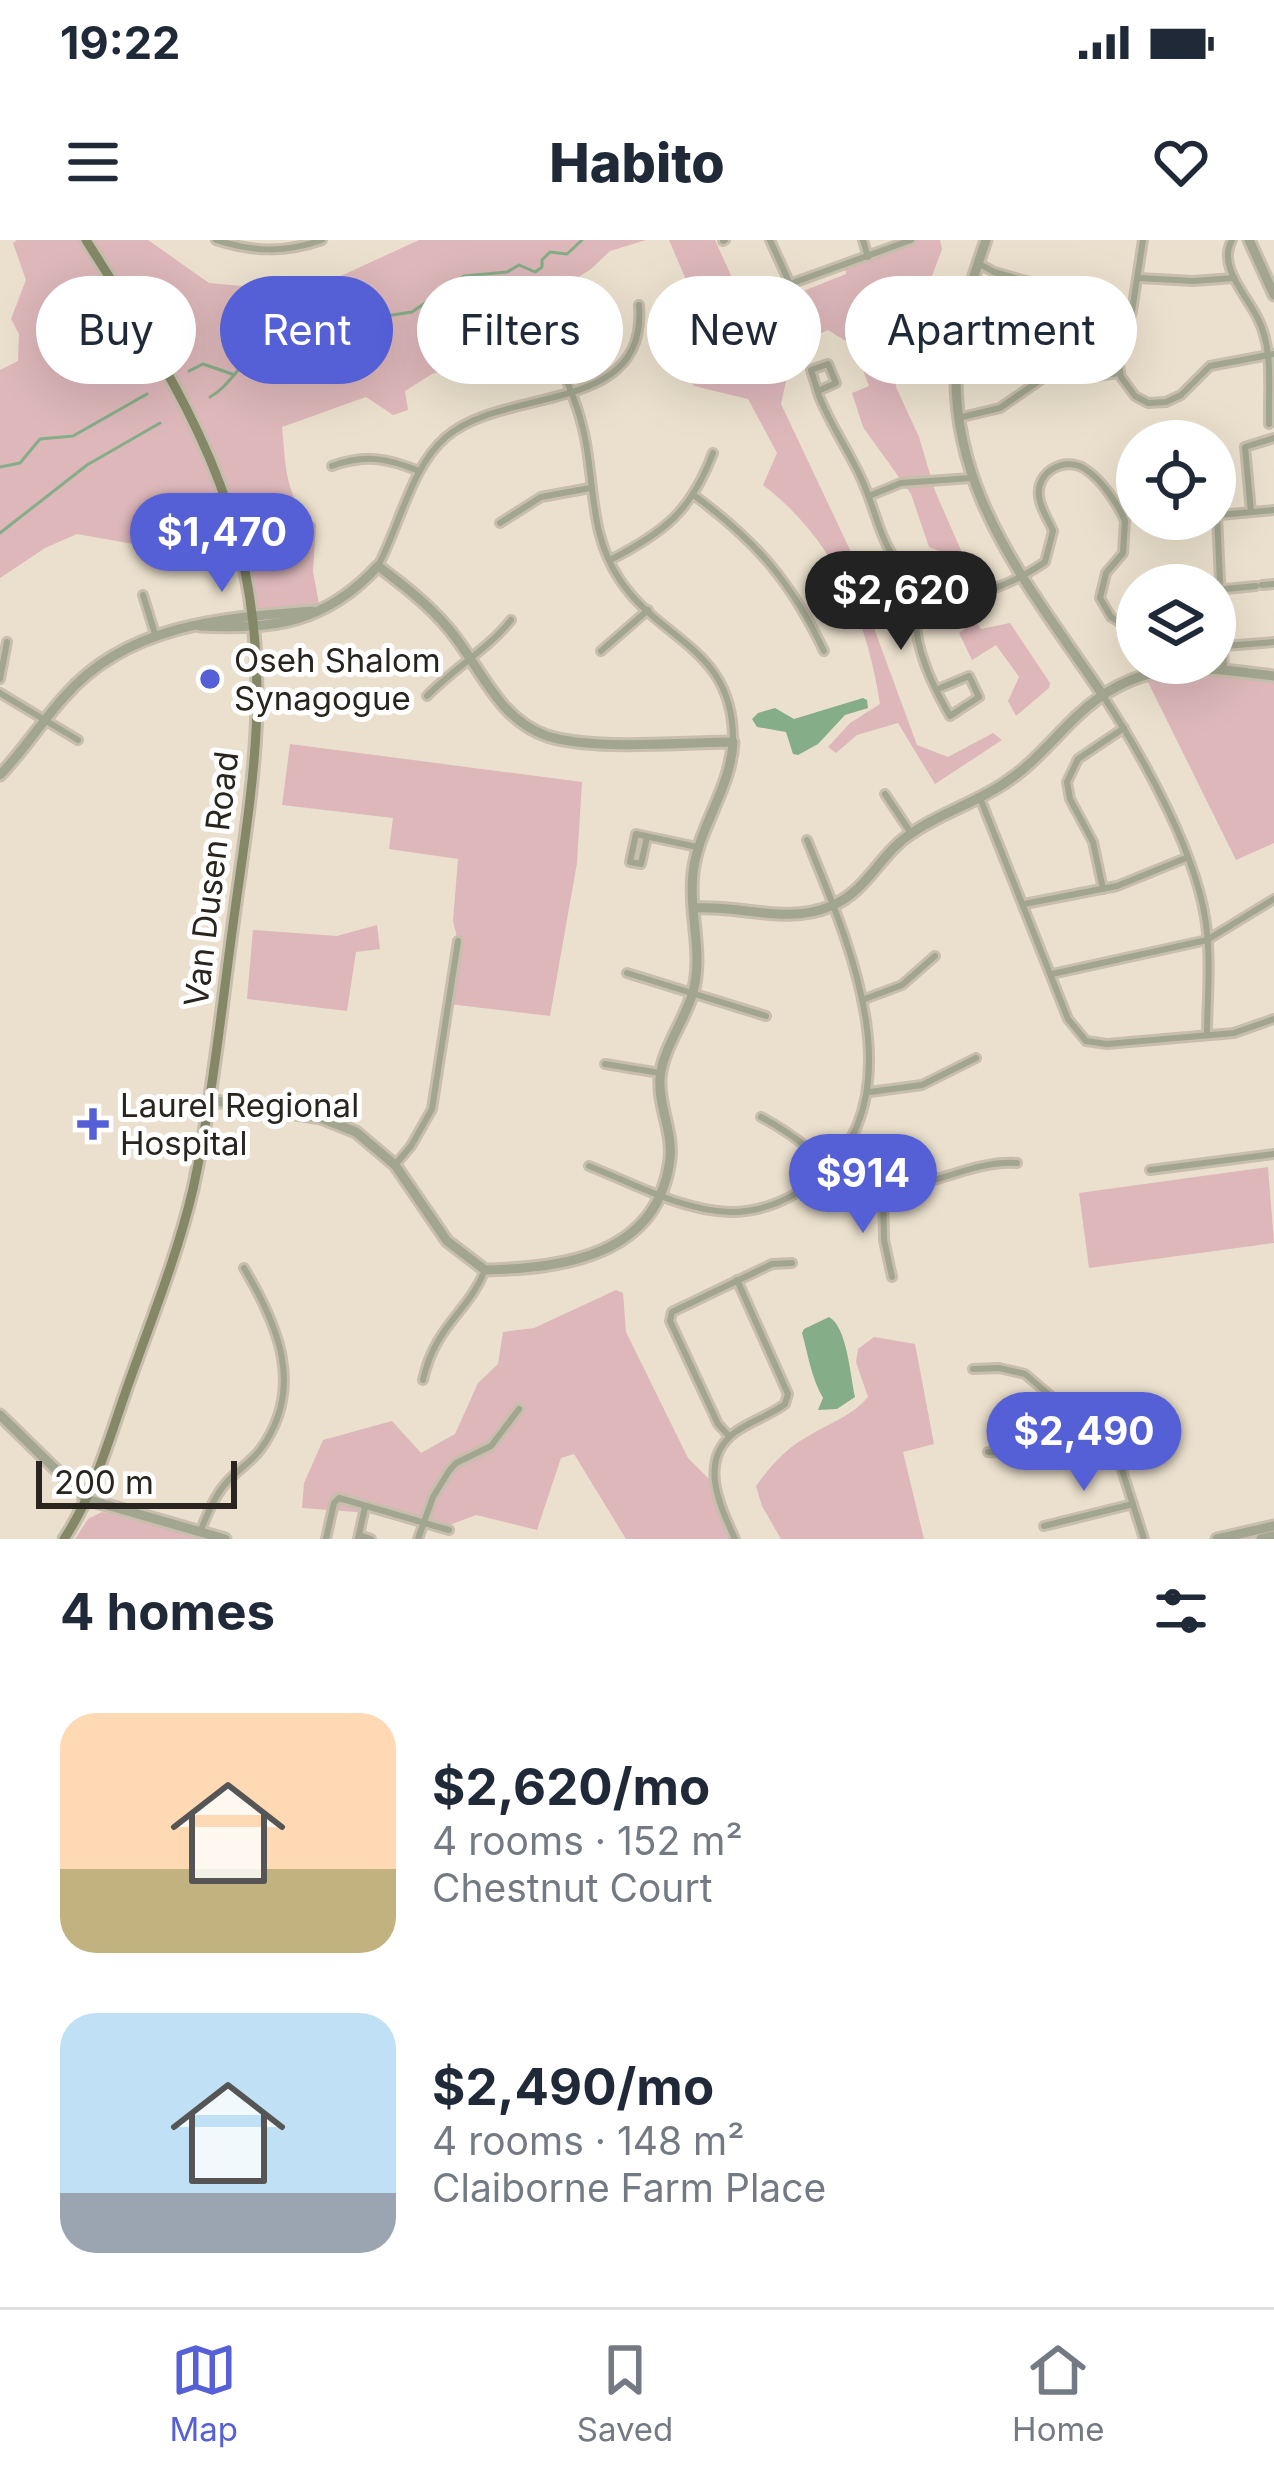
<!DOCTYPE html>
<meta charset="utf-8">
<style>
body{margin:0;font-family:Inter,sans-serif;background:#f2f2f3;color:#1f2937;height:100vh;display:flex;flex-direction:column;font-size:45px;white-space:nowrap}
*{box-sizing:border-box;margin:0}
p{font-size:39px;color:#747a83}
.icon{flex:none;width:66px;height:66px;fill:none;stroke:currentColor;stroke-width:2;stroke-linecap:round;stroke-linejoin:round}
.map{position:relative;height:1299px;overflow:hidden}
.details{display:flex;flex-direction:column;background:#fff;flex:1}
.details>*{flex:none}
.top-card{position:absolute;left:36px;top:36px;width:1203px;height:108px;display:flex;gap:24px}
.tools{position:absolute;left:1116px;top:180px;display:grid;gap:24px}
.tools a{display:grid;place-items:center;width:120px;height:120px;border-radius:50%;background:#fff;box-shadow:0 12px 48px #0002;font-size:60px}
.scale{position:absolute;left:36px;bottom:30px;width:201px;box-sizing:border-box;padding-left:12px;border:6px solid #29241d;border-top:0;font-size:33px;line-height:42px;white-space:nowrap;color:#29241d;-webkit-text-stroke:9px #fff;paint-order:stroke}
.price{position:absolute;translate:-50% -102px;padding:0 27px;border-radius:42px;background:#555fd6;color:#fff;font-size:39px;line-height:78px;filter:drop-shadow(0 3px 6px #0008)}
.price::after{content:'';position:absolute;left:50%;top:72px;width:36px;height:27px;margin-left:-18px;background:inherit;clip-path:polygon(0 0,100% 0,50% 100%)}
.price.active{background:#222;color:#fff}
ul{padding:0;list-style:none}
li{display:flex;align-items:center;gap:36px;height:300px;padding:0 60px}
li span{display:grid;place-items:center;flex:none;width:336px;height:240px;border-radius:36px;color:#555}
li>.icon{margin-inline-start:auto}
span .icon{width:144px;height:144px;fill:#fffc;stroke-width:1}
li b{font-size:51px}
h2{display:flex;justify-content:space-between;align-items:center;height:144px;padding:0 60px;font-size:51px}
.chip{padding:0 42px;border-radius:54px;background:#fff;box-shadow:0 12px 48px #0002;font-size:42px;line-height:108px}
.chip.active{background:#555fd6;color:#fff}
.status{display:flex;justify-content:space-between;align-items:center;height:84px;padding:0 60px;background:#fff;direction:ltr}
.status svg{height:33px;fill:currentColor}
header{display:flex;justify-content:space-between;align-items:center;height:156px;padding:0 60px;background:#fff;font-size:54px;font-weight:800}
.menu{display:flex;justify-content:space-around;align-items:center;height:168px;border-top:3px solid #e0e1e3;background:#fff;font-size:33px;color:#747a83}
.menu a{display:grid;justify-items:center;gap:6px}
.menu .active{color:#555fd6}
.map>svg:first-child{display:block}
.green{fill:#ddb7ba}
.water{fill:#85ad87}
.lines{fill:none;stroke-linecap:round;stroke-linejoin:round}
.stream{stroke:#85ad87;stroke-width:3}
.minor-casing{stroke:#c8bead;stroke-width:12}
.tertiary-casing{stroke:#c8bead;stroke-width:15}
.secondary-casing{stroke:#c8bead;stroke-width:15}
.minor{stroke:#a2a58f;stroke-width:6}
.tertiary{stroke:#a2a58f;stroke-width:9}
.secondary{stroke:#848867;stroke-width:9}
.poi-dot{fill:#555fd6;stroke:#fff;stroke-width:4.5}
.labels{text-anchor:middle;stroke-width:10;stroke-linejoin:round;paint-order:stroke}
.poi-label{font-size:33px;fill:#29241d;stroke:#fff;text-anchor:start}
.street-label{font-size:33px;fill:#29241d;stroke:#fff}
</style>
<div class="status"><b>19:22</b><svg viewBox="0 0 49 12"><path d="M0 12V9h3v3zM5 12V6h3v6zM10 12V3h3v9zM15 12V0h3v12zM26 1h20v11H26zM47 4h2v5h-2z"/></svg></div>
<header><svg class="icon" aria-label="menu" viewBox="0 0 24 24"><path d="M4 6h16M4 12h16M4 18h16"/></svg>Habito<svg class="icon" aria-label="heart" viewBox="0 0 24 24"><path d="M12 20l-8-8c-3-5 5-10 8-4 3-6 11-1 8 4z"/></svg></header>
<div class="map">
<svg width="1274" height="1299" viewBox="0 0 1274 1299">
<rect width="100%" height="100%" fill="#ebe0cd"/>
<!-- green -->
<g class="green">
<path d="M17 0H148L209 43 306 52 419 0H646L610 11 591 29 550 56 530 61 460 125 432 134 405 151 408 170 393 175 366 157 282 187C286 224 284 261 316 284L313 331 320 370 253 375 238 303 178 312 77 294 45 308 0 338V130L18 121 19 94 11 79 26 40 13 3Z"/>
<path d="M669 0H715L748 73 846 34 845 26 911 0H940L942 9 926 52 886 72 896 147 919 197 935 251 977 347V383L981 389 1010 383 1050 443 1049 448 1016 476 1008 461 1019 437 996 405 972 420 959 393 966 388 965 348H957L959 319 929 307 911 254 863 187 852 153 869 146 854 106 828 90 774 114 786 141 781 164 868 348 875 391 917 505 948 517 993 493 1002 500 935 544 898 483 857 495 836 513 828 507 850 483 880 464C867 378 834 299 763 245L777 213 748 159 694 146 688 136 707 89Z"/>
<path d="M1166 429 1274 436V603L1236 620 1144 434Z"/>
<path d="M290 504 582 542 577 623 550 776 449 764 458 701 453 681 458 619 389 609 393 578 282 565Z"/>
<path d="M377 685 380 709 356 712 347 771 247 759 253 690 337 696Z"/>
<path d="M1268 927 1274 1003 1089 1028 1079 953Z"/>
<path d="M616 1050 623 1053 626 1092 688 1218 713 1243 735 1299H626L574 1214 561 1218 537 1290 476 1275 434 1291 369 1273 302 1268 304 1243 323 1200 392 1181 421 1213 455 1194 478 1143 498 1124 503 1092 534 1088Z"/>
<path d="M874 1097 915 1104 934 1204 903 1212 924 1299H781L762 1266 756 1246C772 1224 787 1207 812 1194 832 1182 853 1175 868 1157L856 1122 858 1109Z"/>
<path d="M102 1272 108 1273 201 1299H75L88 1279Z"/>
</g>
<!-- water -->
<g class="water">
<path d="M863 458 867 460 868 468 845 475 818 504 798 515 793 514 786 492 757 487 752 479 758 473 775 468 794 479Z"/>
<path d="M829 1077C847 1087 850 1134 855 1157L837 1169 818 1170 823 1158C811 1137 808 1114 802 1093L804 1089Z"/>
</g>
<g class="lines">
<!-- stream -->
<g class="stream">
<path d="M189 131 203 124 232 134"/>
<path d="M210 157C232 145 242 117 266 106 281 99 297 93 312 91 338 88 355 92 374 72L386 76 412 72 464 36 507 32 519 25 535 32 542 27V20L550 12 567 14 582 0"/>
<path d="M0 227 20 223 40 199 73 196 147 154"/>
<path d="M0 293 87 225 160 183"/>
</g>
<defs>
<g id="minor">
<path d="M216 0C253 12 285 13 322 0"/>
<path d="M770 0 790 44 911 0"/>
<path d="M863 0 868 17"/>
<path d="M1143 0 1132 71 1118 119 1121 137 1135 156 1148 163 1166 162 1181 155 1210 126 1274 114"/>
<path d="M1232 0C1217 27 1247 55 1258 79 1274 110 1268 150 1269 184"/>
<path d="M723 1 725 0"/>
<path d="M978 23 994 32 1047 47 1034 114 1039 138"/>
<path d="M1139 38 1193 41 1234 38"/>
<path d="M553 111C567 139 579 167 585 198 595 248 590 296 620 340 661 402 734 408 733 501"/>
<path d="M957 135 930 130 929 93 935 87 959 88"/>
<path d="M818 151 836 143 828 124 811 130 819 156C831 186 849 211 862 240 874 266 879 296 895 319 934 377 998 354 1045 322L1053 291C1049 280 1040 269 1039 256 1036 232 1064 216 1085 229 1101 239 1118 264 1125 281L1123 313 1106 333 1100 358 1111 377 1137 393"/>
<path d="M958 178 1000 168 1046 136 1087 137 1120 133"/>
<path d="M332 226C365 214 387 218 419 231"/>
<path d="M695 256C757 302 791 342 824 411"/>
<path d="M869 256 901 243 971 238"/>
<path d="M1251 272 1245 207 1274 198"/>
<path d="M1217 275 1224 430"/>
<path d="M1219 275 1274 270"/>
<path d="M500 283 541 257 590 248"/>
<path d="M610 320C665 292 691 271 713 213"/>
<path d="M378 326C400 285 411 227 446 197 507 145 648 176 639 65"/>
<path d="M921 343C905 388 927 436 950 476L979 457 969 436 938 449"/>
<path d="M1262 345 1274 344"/>
<path d="M1215 350 1256 346"/>
<path d="M143 355 155 394"/>
<path d="M1224 406 1274 402"/>
<path d="M601 411 648 370"/>
<path d="M0 439 7 402"/>
<path d="M0 453 78 500"/>
<path d="M1102 454C1143 517 1200 617 1207 692 1211 726 1207 761 1207 795"/>
<path d="M427 456C454 428 487 410 511 380"/>
<path d="M885 554 911 593"/>
<path d="M980 558 1068 779 1086 801 1107 804 1234 793 1274 779"/>
<path d="M647 597 641 624 630 622 636 594 697 607"/>
<path d="M1103 649 1093 602 1070 559 1067 542 1078 519 1124 488"/>
<path d="M1024 664 1117 646 1186 618"/>
<path d="M627 733 766 776"/>
<path d="M1052 734 1207 700 1274 659"/>
<path d="M862 760 902 745 935 716"/>
<path d="M605 824 660 833"/>
<path d="M870 852 922 845 976 818"/>
<path d="M761 877C778 886 793 896 808 908 820 918 830 931 844 938 903 970 958 919 1017 923"/>
<path d="M395 925 411 906 432 869 458 701"/>
<path d="M589 926C634 944 681 970 729 972 763 973 796 957 821 936 917 852 846 696 807 600"/>
<path d="M1150 930 1274 914"/>
<path d="M883 949 884 1000 892 1037"/>
<path d="M973 1129 999 1128 1025 1134 1103 1201 1121 1227 1144 1299"/>
<path d="M423 1140C435 1085 468 1073 485 1030"/>
<path d="M729 1196 718 1184 670 1081 672 1072 772 1024 792 1023"/>
<path d="M988 1212C1024 1215 1044 1192 1069 1170"/>
<path d="M1044 1286 1133 1264"/>
<path d="M200 1292C207 1275 214 1257 226 1243 236 1231 250 1223 260 1210 305 1149 279 1087 244 1028"/>
<path d="M359 1295 371 1299"/>
<path d="M326 1299 334 1263 339 1258 449 1290"/>
<path d="M358 1299 365 1267"/>
<path d="M418 1299 433 1257 449 1231 456 1223 491 1206 519 1169"/>
<path d="M735 1299C720 1266 698 1221 734 1193 750 1181 769 1176 785 1164L788 1154 737 1040"/>
</g>
<g id="tertiary">
<path d="M986 0C976 29 966 58 960 88 935 237 1025 340 1102 454"/>
<path d="M1249 0 1274 55"/>
<path d="M200 386C273 390 326 383 378 326 403 345 428 364 448 388 480 425 497 479 547 496 595 511 681 502 733 502 731 549 698 587 693 633 688 672 704 712 693 752 685 781 663 807 660 838 658 866 673 891 670 919 658 1016 564 1028 485 1030L447 1001 395 925 356 892 321 878 209 860"/>
<path d="M0 535C24 510 42 481 65 456 128 384 223 378 312 371"/>
<path d="M695 668C741 665 788 685 831 666 868 651 880 613 912 593 942 572 979 562 1009 540 1034 523 1054 498 1076 477 1138 417 1195 426 1274 436"/>
<path d="M0 1175 86 1259 225 1299"/>
<path d="M1217 1299 1274 1286"/>
<path d="M1261 1299 1274 1296"/>
</g>
<path id="secondary" d="M64 1299C94 1254 109 1199 127 1148 150 1083 177 1017 193 949 213 857 222 763 235 670 252 547 270 450 244 326 219 205 151 103 86 0"/>
</defs>
<!-- minor casing -->
<use href="#minor" class="minor-casing"/>
<!-- tertiary casing -->
<use href="#tertiary" class="tertiary-casing"/>
<!-- secondary casing -->
<use href="#secondary" class="secondary-casing"/>
<!-- minor -->
<use href="#minor" class="minor"/>
<!-- tertiary -->
<use href="#tertiary" class="tertiary"/>
<!-- secondary -->
<use href="#secondary" class="secondary"/>
</g>
<!-- markers -->
<g class="poi-dot">
<circle cx="210" cy="439" r="12"/>
<path d="M87 866h12v12h12v12h-12v12h-12v-12h-12v-12h12z"/>
</g>
<g class="labels">
<!-- poi labels -->
<g class="poi-label">
<text x="234" y="432">Oseh Shalom<tspan x="234" dy="38">Synagogue</tspan></text>
<text x="120" y="877">Laurel Regional<tspan x="120" dy="38">Hospital</tspan></text>
</g>
<!-- street labels -->
<g class="street-label">
<text transform="translate(211 639) rotate(-83)" y="12">Van Dusen Road</text>
</g>
</g>
</svg>
<div class="tools">
<a><svg class="icon" aria-label="locate" viewBox="0 0 24 24"><circle cx="12" cy="12" r="6"/><path d="M12 2v4M12 18v4M2 12h4M18 12h4"/></svg></a>
<a><svg class="icon" aria-label="layers" viewBox="0 0 24 24"><path d="M12 4l9 5-9 5-9-5zM3 14l9 5 9-5"/></svg></a>
</div>
<div class="scale">200 m</div>
<b class="price" style="left:222px;top:355px">$1,470</b>
<b class="price active" style="left:901px;top:413px">$2,620</b>
<b class="price" style="left:863px;top:996px">$914</b>
<b class="price" style="left:1084px;top:1254px">$2,490</b>
<div class="top-card">
<a class="chip">Buy</a>
<a class="chip active">Rent</a>
<a class="chip">Filters</a>
<a class="chip">New</a>
<a class="chip">Apartment</a>
</div>
</div>
<section class="details">
<h2>4 homes<svg class="icon" aria-label="filters" viewBox="0 0 24 24"><path d="M4 7h16M4 17h16"/><circle cx="9" cy="7" r="2"/><circle cx="15" cy="17" r="2"/></svg></h2>
<ul>
<li><span style="background:linear-gradient(#ffd9b3 65%,#c2b280 0)"><svg class="icon" aria-label="home" viewBox="0 0 24 24"><path d="M3 11l9-7 9 7M6 9v11h12V9"/></svg></span><div><b>$2,620/mo</b><p>4 rooms · 152 m²</p><p>Chestnut Court</p></div></li>
<li><span style="background:linear-gradient(#bfe0f5 75%,#9aa5b1 0)"><svg class="icon" aria-label="home" viewBox="0 0 24 24"><path d="M3 11l9-7 9 7M6 9v11h12V9"/></svg></span><div><b>$2,490/mo</b><p>4 rooms · 148 m²</p><p>Claiborne Farm Place</p></div></li>
</ul>
</section>
<nav class="menu">
<a class="active"><svg class="icon" aria-label="map" viewBox="0 0 24 24"><path d="M3 6l6-2 6 2 6-2v14l-6 2-6-2-6 2zM9 4v14M15 6v14"/></svg>Map</a>
<a><svg class="icon" aria-label="saved" viewBox="0 0 24 24"><path d="M7 4h10v16l-5-4-5 4z"/></svg>Saved</a>
<a><svg class="icon" aria-label="home" viewBox="0 0 24 24"><path d="M3 11l9-7 9 7M6 9v11h12V9"/></svg>Home</a>
</nav>
